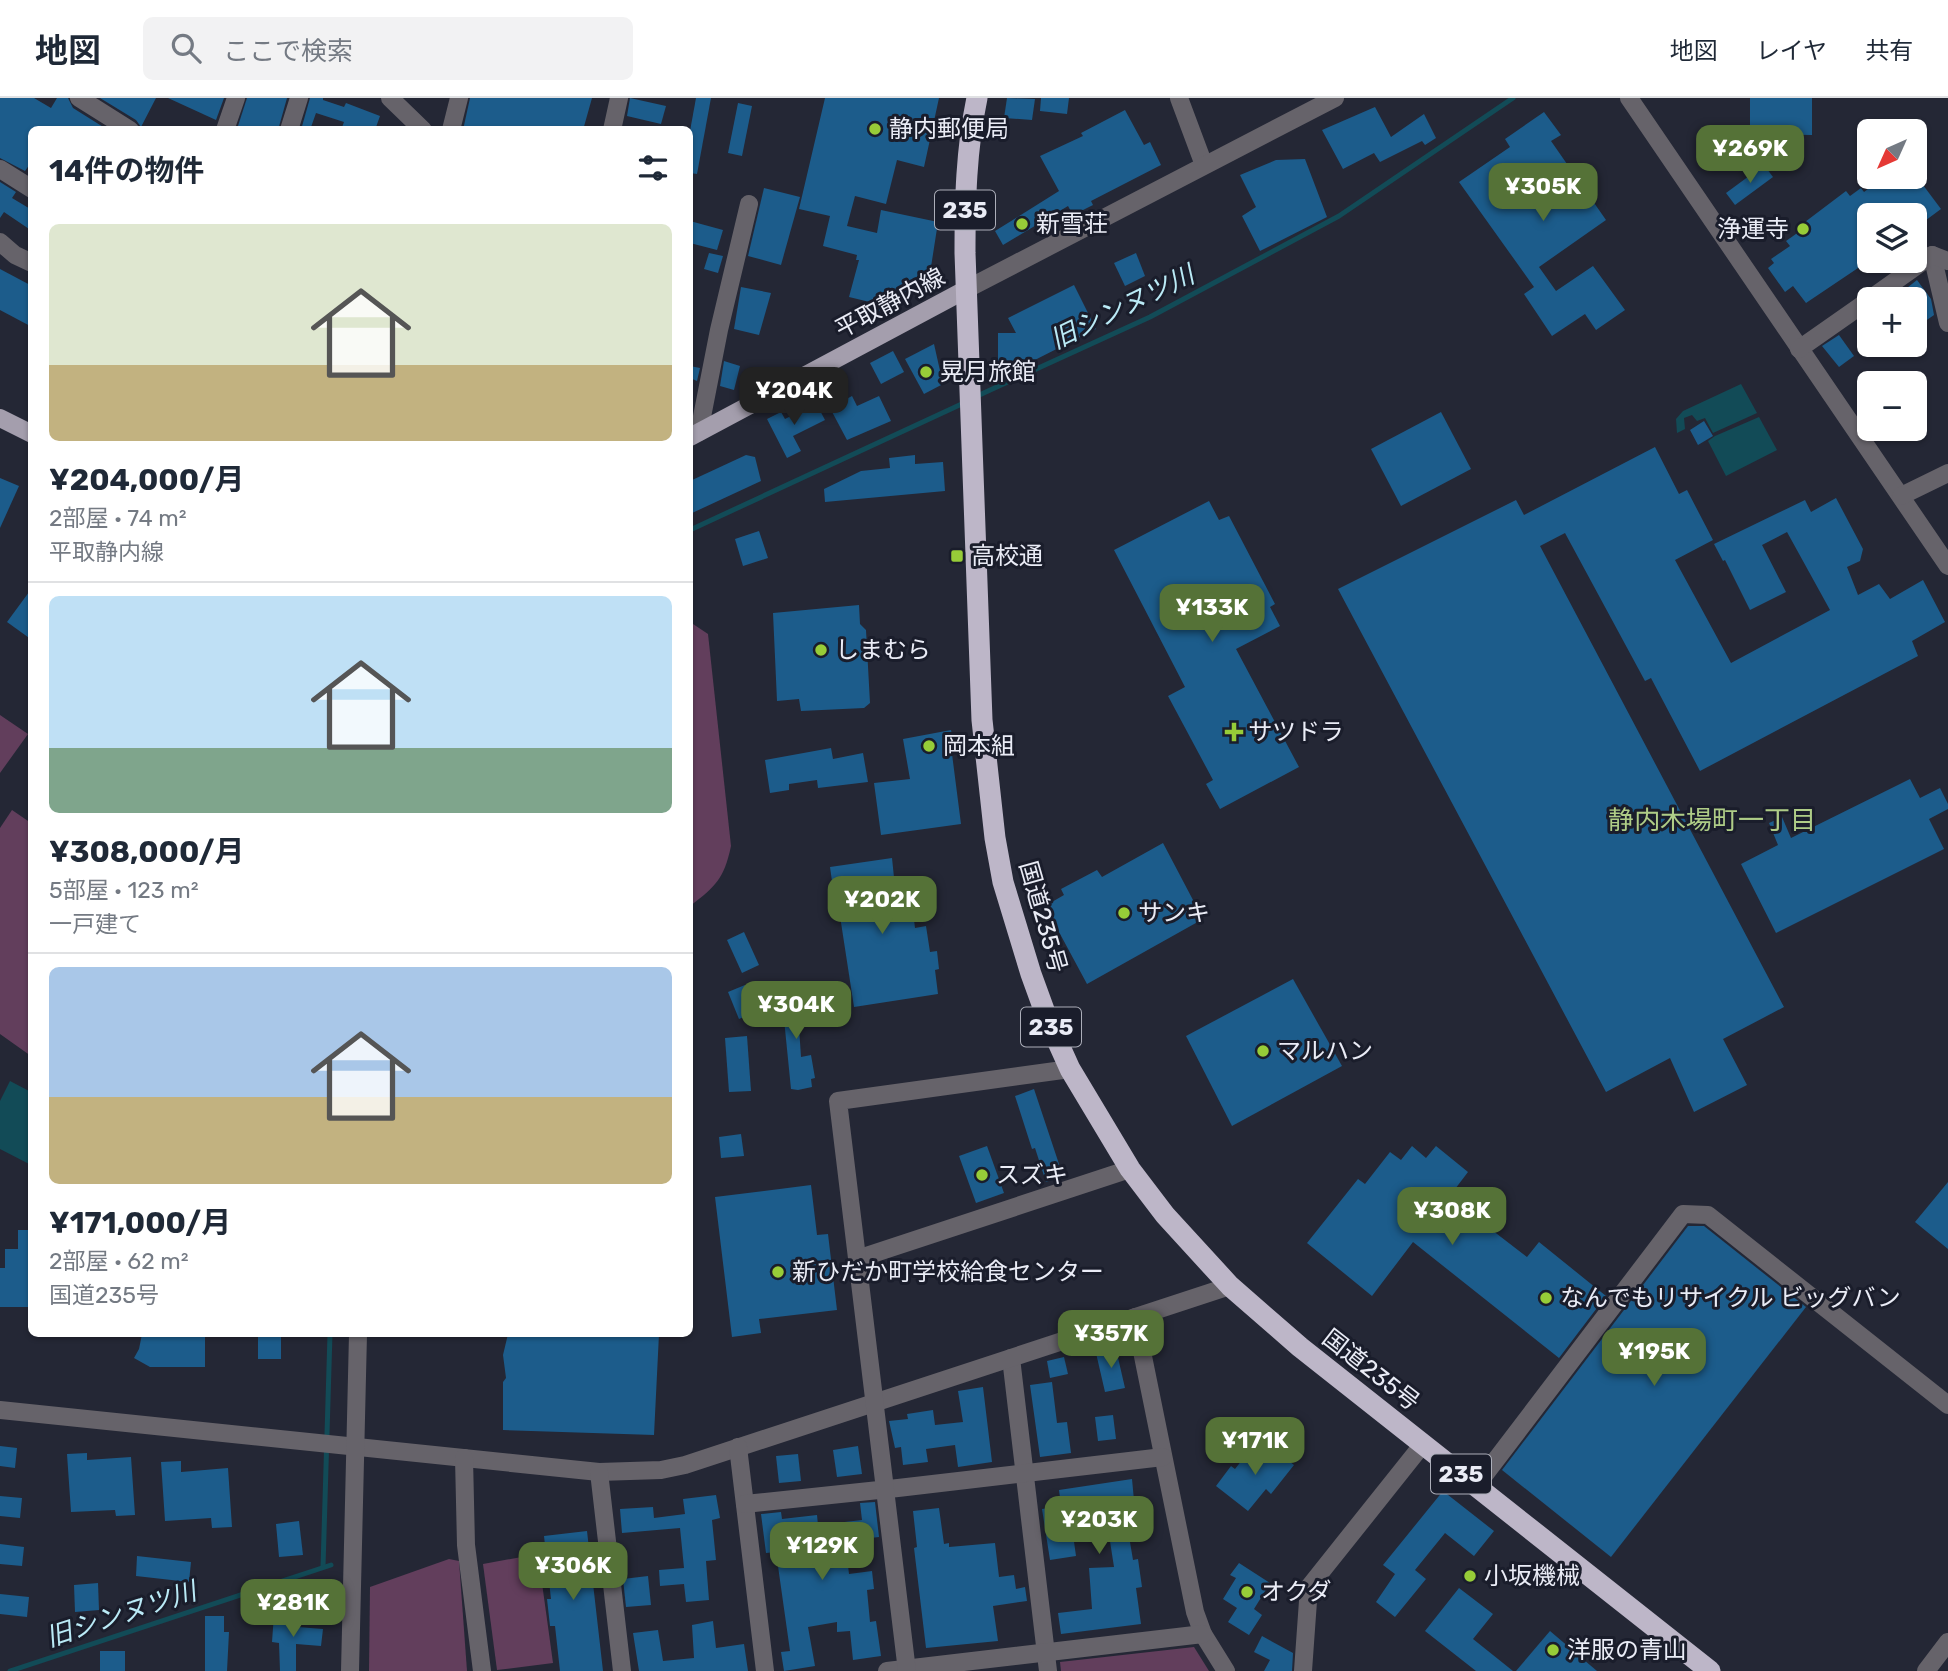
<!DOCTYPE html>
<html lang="ja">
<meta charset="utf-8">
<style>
body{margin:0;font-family:Rubik,"Noto Sans JP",sans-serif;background:#f2f2f3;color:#1f2937;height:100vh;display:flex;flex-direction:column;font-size:26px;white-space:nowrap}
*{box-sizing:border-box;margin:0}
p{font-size:23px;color:#747a83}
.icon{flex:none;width:38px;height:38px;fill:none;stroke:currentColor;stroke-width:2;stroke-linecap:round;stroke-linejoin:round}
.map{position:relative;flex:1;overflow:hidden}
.panel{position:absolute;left:28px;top:28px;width:665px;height:1211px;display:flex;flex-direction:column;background:#fff;border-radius:10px;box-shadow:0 2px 5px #0004}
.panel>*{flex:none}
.needle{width:46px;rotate:225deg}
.controls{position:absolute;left:1857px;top:21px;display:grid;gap:14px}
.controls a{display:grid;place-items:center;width:70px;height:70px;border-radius:10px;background:#fff;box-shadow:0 2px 5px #0004;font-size:35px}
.price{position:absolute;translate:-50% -60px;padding:0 16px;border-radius:14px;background:#557237;color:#fff;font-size:23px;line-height:46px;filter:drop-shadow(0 2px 4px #0008)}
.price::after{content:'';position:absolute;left:50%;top:42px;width:21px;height:16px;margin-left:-10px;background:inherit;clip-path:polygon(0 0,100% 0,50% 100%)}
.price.current{background:#222;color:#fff}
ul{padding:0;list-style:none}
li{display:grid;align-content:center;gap:14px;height:371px;padding:0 21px}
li+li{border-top:2px solid #e0e1e3}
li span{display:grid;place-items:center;height:217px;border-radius:10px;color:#555}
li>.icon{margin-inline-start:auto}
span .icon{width:126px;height:126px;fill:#fffc;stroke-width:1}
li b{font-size:30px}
h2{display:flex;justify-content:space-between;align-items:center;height:84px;padding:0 21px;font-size:30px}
header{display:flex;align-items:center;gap:42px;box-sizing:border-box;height:98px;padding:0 35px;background:#fff;border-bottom:2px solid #e0e1e3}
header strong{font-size:33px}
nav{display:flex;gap:38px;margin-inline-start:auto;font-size:24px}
.search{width:490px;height:63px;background:#f2f2f3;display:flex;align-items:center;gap:18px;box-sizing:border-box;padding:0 24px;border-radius:10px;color:#747a83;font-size:26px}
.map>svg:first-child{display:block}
.green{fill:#623e5c}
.water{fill:#124b57}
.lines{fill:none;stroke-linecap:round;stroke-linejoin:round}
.stream{stroke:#124b57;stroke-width:5}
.building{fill:#1c5c8b}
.minor{stroke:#66636a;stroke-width:18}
.major{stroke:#a49ead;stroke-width:18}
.highway{stroke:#bdb6c8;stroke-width:21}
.poi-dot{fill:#97cc38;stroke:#1a1d2b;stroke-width:2.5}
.labels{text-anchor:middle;stroke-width:6;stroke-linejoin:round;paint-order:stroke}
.shield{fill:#1a1d2b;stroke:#acaeb9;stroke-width:2}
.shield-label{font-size:23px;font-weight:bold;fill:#eaecf6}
.poi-label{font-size:24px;fill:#eaecf6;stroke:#1a1d2b;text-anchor:start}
.street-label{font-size:24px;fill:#eaecf6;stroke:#1a1d2b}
.water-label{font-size:26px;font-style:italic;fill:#baeaf6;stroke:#1a1d2b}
.neighbourhood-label{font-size:26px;fill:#afcd87;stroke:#1a1d2b}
</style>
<header>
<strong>地図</strong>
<div class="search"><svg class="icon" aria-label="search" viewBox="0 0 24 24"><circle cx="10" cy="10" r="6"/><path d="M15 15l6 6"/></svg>ここで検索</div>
<nav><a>地図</a><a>レイヤ</a><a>共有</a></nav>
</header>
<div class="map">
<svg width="1948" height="1573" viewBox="0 0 1948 1573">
<rect width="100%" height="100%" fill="#242735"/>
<!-- green -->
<g class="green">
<path d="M690 524 708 536 731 748C724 781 715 789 690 808Z"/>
<path d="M0 617 28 636 0 675Z"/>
<path d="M12 712 31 725V958L0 936V730Z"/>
<path d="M538 1456 553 1565 497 1572 483 1466Z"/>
<path d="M449 1461 459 1463 467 1573H369L370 1489Z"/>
<path d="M1194 1549 1209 1573H1061L1060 1564Z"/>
</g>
<!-- water -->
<g class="water">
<path d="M1741 286 1757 315 1713 335 1705 320 1697 323 1692 317 1684 320 1685 331 1677 335 1676 321 1683 313Z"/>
<path d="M1759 319 1777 352 1726 378 1708 343 1715 338Z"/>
<path d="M10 983 31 994V1067L0 1051V1003Z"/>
</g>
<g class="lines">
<!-- stream -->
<g class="stream">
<path d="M975 299 1150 219 1339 118 1513 0"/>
<path d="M690 432 966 304"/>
<path d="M323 1469 330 1236"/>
<path d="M10 1573 331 1467"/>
</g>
</g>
<!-- building -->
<g class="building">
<path d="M0 0H34L51 10 57 0H68L73 10 108 32H32V63L25 73 0 60Z"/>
<path d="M100 0H156L141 29 136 22Z"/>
<path d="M168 0H224L216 22Z"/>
<path d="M247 0H287L278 32 237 31Z"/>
<path d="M310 0H323V2L344 9 346 5 380 18 375 32H341L344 24 316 15 310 32H301Z"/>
<path d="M470 0H592L583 32H463Z"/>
<path d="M630 0 666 8 661 26 627 18Z"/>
<path d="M696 0H711L697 76 690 75V33Z"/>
<path d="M825 0H939L924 69 897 62 886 106 855 98 847 128 877 135 881 112 938 124 931 169 939 170 935 181 877 214 878 206 849 199 859 162H856L857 157 823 148 830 118 799 111Z"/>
<path d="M1007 0 1035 1 1032 22 1004 20Z"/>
<path d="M1041 0H1069L1067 16 1040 13Z"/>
<path d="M1750 0H1812V37L1750 36Z"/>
<path d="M738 5 752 8 742 58 728 55Z"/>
<path d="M1375 9 1391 39 1424 16 1436 40 1425 47 1422 43 1380 64 1374 55 1343 71 1322 32Z"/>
<path d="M1125 12 1144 47 1150 44 1161 67 1091 103 1093 107 1073 117 1068 108 1003 147 995 133 1059 93 1040 58 1083 38 1081 35Z"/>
<path d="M1544 14 1561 37 1551 43 1606 122 1539 169 1556 193 1593 168 1625 212 1596 232 1585 216 1552 238 1524 196 1534 189 1459 84 1510 49 1505 41Z"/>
<path d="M1305 61 1327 119 1260 153 1242 118 1256 109 1240 77 1276 62Z"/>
<path d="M1764 67 1773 79 1735 107 1726 95Z"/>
<path d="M1884 79H1917L1941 111 1914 131V117H1869V148L1857 156 1864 166 1806 205 1793 188 1785 194 1768 170 1774 165 1771 161 1790 148 1786 143 1803 131 1801 127 1846 93 1850 98 1861 90 1864 94Z"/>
<path d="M0 84 16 94 12 100 32 112V133L4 114 0 120Z"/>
<path d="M764 90 800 99 781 167 748 158Z"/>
<path d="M690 123 723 132 717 152 690 145Z"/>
<path d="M709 155 723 158 718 175 704 171Z"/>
<path d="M1136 155 1145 178 1125 188 1114 165Z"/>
<path d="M0 171 32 188V229L0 212Z"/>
<path d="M1917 182 1931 201 1934 217 1914 231V201H1893Z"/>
<path d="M1074 187 1096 231 1023 268H998V235H1016L1008 220Z"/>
<path d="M741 189 771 195 759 237 734 231Z"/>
<path d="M1839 237 1854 258 1839 269 1822 248Z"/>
<path d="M934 246 943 286 924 296 905 261Z"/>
<path d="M893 253 904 274 881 286 870 265Z"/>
<path d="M724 263 740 268 734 292 720 288Z"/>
<path d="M690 268 700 270 697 283 690 280Z"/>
<path d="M852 298 857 308 879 298 891 323 847 342 830 310Z"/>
<path d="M816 305 825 322 793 338 801 353 787 360 767 321 781 314 785 321Z"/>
<path d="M1441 314 1471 371 1401 408 1371 351Z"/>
<path d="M1704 323 1713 338 1698 347 1690 332Z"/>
<path d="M1655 349 1679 396 1687 392 1713 442 1675 462 1731 565 1830 512 1787 434 1762 447 1786 494 1750 512 1725 462 1723 463 1714 446 1805 402 1811 414 1836 400 1863 451 1860 463 1847 469 1858 497 1879 486 1890 501 1923 482 1945 524 1912 543 1918 558 1700 673 1651 580 1645 583 1565 435 1540 448 1784 909 1723 941 1747 987 1694 1014 1670 960 1606 994 1338 491 1516 402 1524 417Z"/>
<path d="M746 357 755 359 761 383 690 416V383Z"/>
<path d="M915 357V366L943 364 945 393 825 404 824 391 861 373 890 370 889 360Z"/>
<path d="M0 380 19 388 0 430Z"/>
<path d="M1209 403 1219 422 1229 418 1275 506 1270 509 1280 528 1236 551 1299 669 1220 711 1206 686 1213 682 1168 598 1185 589 1114 452Z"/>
<path d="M759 433 768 460 743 468 735 441Z"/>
<path d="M32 490V542L7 524Z"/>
<path d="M859 507 860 526 866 532 870 605 864 610 801 613 799 601 777 603 773 515Z"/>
<path d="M951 632 956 655 952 656 961 726 881 737 874 685 910 681 903 641Z"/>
<path d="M831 650 833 661 863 655 868 684 818 690 817 682 789 686V692L770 695 765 662Z"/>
<path d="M1910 681 1920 700 1940 690 1948 706V711L1929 721 1944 751 1776 835 1741 766 1778 747 1769 725 1782 719 1791 740Z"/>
<path d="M1163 745 1203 821 1087 886 1045 808 1064 797 1061 791 1097 772 1102 779Z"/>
<path d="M892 760 896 799 911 797 915 830 926 828 930 854 937 853 939 871 935 872 938 896 854 909 840 818H837L830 769Z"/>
<path d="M744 834 759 867 742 875 727 842Z"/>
<path d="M1293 881 1342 968 1232 1028 1186 938Z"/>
<path d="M745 887 757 913 739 921 728 894Z"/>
<path d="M800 890 803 913 798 914 801 959 811 957 815 980 811 981 812 989 798 992 791 991 781 891Z"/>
<path d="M747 938 751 993 729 994 725 940Z"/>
<path d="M1034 991 1063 1078 1046 1084 1035 1050 1032 1051 1015 998Z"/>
<path d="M741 1036 744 1058 721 1060 719 1039Z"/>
<path d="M987 1048 1004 1095 976 1105 959 1058Z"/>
<path d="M1412 1048 1426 1060 1436 1048 1468 1074 1449 1099 1527 1159 1539 1144 1606 1198 1559 1260 1413 1144 1372 1198 1307 1145 1358 1081 1365 1086 1390 1054 1401 1062Z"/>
<path d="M1948 1084V1151L1915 1124Z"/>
<path d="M811 1087 817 1137 828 1136 837 1212 759 1221 761 1235 732 1239 715 1099Z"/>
<path d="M1688 1128H1704L1806 1209 1611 1459 1502 1372Z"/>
<path d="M18 1132H32V1209H0V1170H5V1151H18Z"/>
<path d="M142 1236H205V1269H150L134 1260 139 1251Z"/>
<rect x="258" y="1236" width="23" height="25"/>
<path d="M508 1236H659L654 1337 503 1332V1284L506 1280 503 1257Z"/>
<path d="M1116 1251 1125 1290 1105 1294 1096 1255Z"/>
<path d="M1064 1259 1068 1276 1050 1280 1047 1263Z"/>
<path d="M1052 1284 1057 1325 1067 1324 1071 1355 1040 1359 1030 1287Z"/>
<path d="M983 1289 992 1364 958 1369 955 1347 926 1351 928 1364 903 1367 901 1349 895 1350 889 1323 908 1321 907 1316 933 1312 935 1327 963 1324 958 1293Z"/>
<path d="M1113 1317 1116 1341 1098 1343 1095 1319Z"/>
<path d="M1266 1345 1294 1367 1271 1396 1266 1391 1248 1413 1216 1388 1231 1368 1235 1371 1246 1357 1253 1362Z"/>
<path d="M0 1348 17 1350 15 1370 0 1368Z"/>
<path d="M858 1348 862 1376 837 1379 833 1352Z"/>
<path d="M87 1355V1362L131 1359 135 1417 116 1418 115 1412 71 1414 67 1356Z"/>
<path d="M798 1356 801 1383 779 1385 776 1358Z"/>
<path d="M181 1363V1374L228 1370 232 1429 212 1430 211 1420 165 1423 161 1364Z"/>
<path d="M1132 1381 1135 1413 1125 1414 1133 1462 1138 1461 1142 1489 1136 1490 1141 1526 1061 1536 1058 1515 1092 1511 1089 1470 1114 1469 1105 1411 1070 1415 1076 1458 1050 1462 1042 1411 1061 1408 1059 1392Z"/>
<path d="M1443 1393 1494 1433 1474 1458 1445 1435 1415 1472 1426 1481 1395 1519 1376 1504 1395 1476 1383 1467Z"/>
<path d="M716 1397 720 1420 712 1422 716 1462 706 1463 709 1502 686 1504 684 1486 660 1488 659 1472 684 1470 680 1430 622 1435 620 1411 653 1409 654 1420 685 1416 683 1401Z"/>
<path d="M0 1398 22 1400 20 1420 0 1418Z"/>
<path d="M875 1404 879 1439 845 1443 849 1476 872 1473 874 1491 867 1492 870 1524 876 1523 881 1558 853 1562 850 1533 837 1534V1524L808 1529 815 1568 784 1573 781 1554 790 1553 776 1454 766 1455 761 1416 781 1414 782 1421 817 1417 818 1427 862 1422 860 1405Z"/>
<path d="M939 1410 944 1446 949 1445V1449L995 1445 999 1479 1014 1477 1016 1491 1025 1489 1027 1503 993 1508 998 1543 926 1550 914 1450 917 1449 913 1413Z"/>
<path d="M299 1423 303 1457 279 1459 276 1426Z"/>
<path d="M587 1433 603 1573H560L555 1528H550L547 1501H551L544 1438Z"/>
<path d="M0 1446 24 1449 22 1468 0 1466Z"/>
<path d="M137 1458 191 1464 189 1484 136 1478Z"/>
<path d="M1239 1465 1270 1485 1254 1511 1262 1517 1249 1537 1228 1524 1237 1510 1223 1501 1236 1480 1230 1477Z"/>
<path d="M648 1478 651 1507 626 1509 623 1481Z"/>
<path d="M98 1485 99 1512 75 1514 74 1487Z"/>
<path d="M1459 1490 1493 1516 1473 1541 1513 1573H1476L1425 1533Z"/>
<path d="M0 1496 29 1499 27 1519 0 1516Z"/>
<path d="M274 1516 299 1518 298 1529 323 1531 321 1548 296 1546V1573H280L279 1545 272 1544Z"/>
<path d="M205 1518H224V1534H229L227 1573H205Z"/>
<path d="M713 1523 716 1550 744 1546 748 1573H639L633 1535 658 1532 663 1563 694 1560 692 1527Z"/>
<path d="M1550 1533 1597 1573H1516Z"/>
<path d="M1262 1538 1293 1555 1292 1573H1264L1270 1562 1254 1554Z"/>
<rect x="100" y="1553" width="25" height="20"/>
</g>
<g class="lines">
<!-- minor -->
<g class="minor">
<path d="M79 0 130 32"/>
<path d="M390 0 423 32"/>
<path d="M1179 0 1204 67"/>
<path d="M1629 0 1948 468"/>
<path d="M225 32 236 0"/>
<path d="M289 32 299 0"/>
<path d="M451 32 459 0"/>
<path d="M612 32 619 0"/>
<path d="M0 71 32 91"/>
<path d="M0 144 15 157 32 165"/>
<path d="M1932 157 1948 225"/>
<path d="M965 192 1335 0"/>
<path d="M1870 201 1932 157 1948 163"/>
<path d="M1799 251 1869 202"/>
<path d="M699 334 719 232 749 106"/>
<path d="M1901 398 1948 375"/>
<path d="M857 1161 1130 1071"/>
<path d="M1135 1219 1195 1514 1203 1536 1226 1573"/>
<path d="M1011 1260 1048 1573"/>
<path d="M0 1312 599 1374 661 1372 685 1367 1230 1188"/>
<path d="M738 1349 765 1573"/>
<path d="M464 1360 466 1447 482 1573"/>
<path d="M599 1374 622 1573"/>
<path d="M1476 1388 1683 1116 1708 1117 1948 1307"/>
<path d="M745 1406 898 1390 1163 1359"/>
<path d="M350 1573 358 1236"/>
<path d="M887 1573 1203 1536"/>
<path d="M907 1573 838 1003 1070 971"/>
<path d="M1303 1573 1309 1489 1423 1346"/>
<path d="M1926 1573 1948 1544"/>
</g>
<!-- major -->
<g class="major">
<path d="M0 320 32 336"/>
<path d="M690 339 965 192"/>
</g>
<!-- highway -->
<path class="highway" d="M977 0C966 52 965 103 965 155L982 622 995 740 1003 784 1031 876 1047 920 1070 971 1130 1071 1165 1117 1230 1188 1300 1249 1710 1573"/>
</g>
<!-- markers -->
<g class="poi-dot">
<circle cx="875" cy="31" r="7"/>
<circle cx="1022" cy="126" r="7"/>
<circle cx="1803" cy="131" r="7"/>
<circle cx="926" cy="274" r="7"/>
<rect x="950" y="451" width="14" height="14" rx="3.5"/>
<circle cx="821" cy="552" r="7"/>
<path d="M1230.5 623.5h7v7h7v7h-7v7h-7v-7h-7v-7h7z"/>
<circle cx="929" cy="648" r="7"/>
<circle cx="1124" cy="815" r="7"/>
<circle cx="1263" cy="953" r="7"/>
<circle cx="982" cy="1077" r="7"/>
<circle cx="778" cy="1174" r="7"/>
<circle cx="1546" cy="1200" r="7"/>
<circle cx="1470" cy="1478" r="7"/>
<circle cx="1247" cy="1494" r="7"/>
<circle cx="1553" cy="1552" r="7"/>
</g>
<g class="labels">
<!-- shield labels -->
<g class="shield">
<rect x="935" y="92.5" width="60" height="39" rx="5"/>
<rect x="1021" y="909.5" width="60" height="39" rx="5"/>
<rect x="1431" y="1356.5" width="60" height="39" rx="5"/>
</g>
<g class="shield-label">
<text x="965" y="120">235</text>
<text x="1051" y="937">235</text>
<text x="1461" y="1384">235</text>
</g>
<!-- poi labels -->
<g class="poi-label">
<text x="889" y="39">静内郵便局</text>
<text x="1036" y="134">新雪荘</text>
<text x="1789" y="139" text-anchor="end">浄運寺</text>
<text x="940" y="282">晃月旅館</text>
<text x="971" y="466">高校通</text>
<text x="835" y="560">しまむら</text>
<text x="1248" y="642">サツドラ</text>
<text x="943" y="656">岡本組</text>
<text x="1138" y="823">サンキ</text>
<text x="1277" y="961">マルハン</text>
<text x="996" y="1085">スズキ</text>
<text x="792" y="1182">新ひだか町学校給食センター</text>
<text x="1560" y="1208">なんでもリサイクル ビッグバン</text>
<text x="1484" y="1486">小坂機械</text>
<text x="1261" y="1502">オクダ</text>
<text x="1567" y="1560">洋服の青山</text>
</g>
<!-- street labels -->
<g class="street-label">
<text transform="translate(890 205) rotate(-28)" y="8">平取静内線</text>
<text transform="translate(1043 819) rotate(74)" y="8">国道235号</text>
<text transform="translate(1371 1272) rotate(38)" y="8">国道235号</text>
</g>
<!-- water labels -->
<g class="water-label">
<text transform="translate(1122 209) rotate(-26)" y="9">旧シンヌツ川</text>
<text transform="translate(121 1516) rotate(-18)" y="9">旧シンヌツ川</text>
</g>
<!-- neighbourhood labels -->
<g class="neighbourhood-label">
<text x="1712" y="731">静内木場町一丁目</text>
</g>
</g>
</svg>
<div class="controls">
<a><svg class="needle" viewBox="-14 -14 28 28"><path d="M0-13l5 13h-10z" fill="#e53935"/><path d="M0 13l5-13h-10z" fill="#747a83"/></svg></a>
<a><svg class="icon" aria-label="layers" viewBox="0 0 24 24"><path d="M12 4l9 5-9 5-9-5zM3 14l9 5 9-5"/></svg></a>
<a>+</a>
<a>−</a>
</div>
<b class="price" style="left:1750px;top:87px">¥269K</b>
<b class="price" style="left:1543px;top:125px">¥305K</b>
<b class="price current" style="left:794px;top:329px">¥204K</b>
<b class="price" style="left:1212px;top:546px">¥133K</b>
<b class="price" style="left:882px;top:838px">¥202K</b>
<b class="price" style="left:796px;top:943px">¥304K</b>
<b class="price" style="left:1452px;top:1149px">¥308K</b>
<b class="price" style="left:1111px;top:1272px">¥357K</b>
<b class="price" style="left:1654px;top:1290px">¥195K</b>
<b class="price" style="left:1255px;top:1379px">¥171K</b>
<b class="price" style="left:1099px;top:1458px">¥203K</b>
<b class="price" style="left:822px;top:1484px">¥129K</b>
<b class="price" style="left:573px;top:1504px">¥306K</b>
<b class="price" style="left:293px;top:1541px">¥281K</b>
<section class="panel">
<h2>14件の物件<svg class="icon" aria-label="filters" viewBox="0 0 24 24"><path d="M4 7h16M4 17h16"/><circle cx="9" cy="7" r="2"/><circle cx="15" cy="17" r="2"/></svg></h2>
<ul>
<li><span style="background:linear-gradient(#dfe7d0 65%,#c2b280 0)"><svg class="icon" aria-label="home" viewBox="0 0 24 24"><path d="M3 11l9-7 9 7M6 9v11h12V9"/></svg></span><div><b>¥204,000/月</b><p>2部屋 · 74 m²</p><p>平取静内線</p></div></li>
<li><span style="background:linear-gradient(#bfe0f5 70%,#7fa58c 0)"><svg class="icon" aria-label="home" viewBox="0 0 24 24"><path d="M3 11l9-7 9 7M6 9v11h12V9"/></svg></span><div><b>¥308,000/月</b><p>5部屋 · 123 m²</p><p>一戸建て</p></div></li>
<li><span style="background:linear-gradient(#a9c7e8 60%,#c2b280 0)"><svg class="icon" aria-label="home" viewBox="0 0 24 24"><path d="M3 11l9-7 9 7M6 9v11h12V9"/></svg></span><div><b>¥171,000/月</b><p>2部屋 · 62 m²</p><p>国道235号</p></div></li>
</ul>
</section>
</div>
